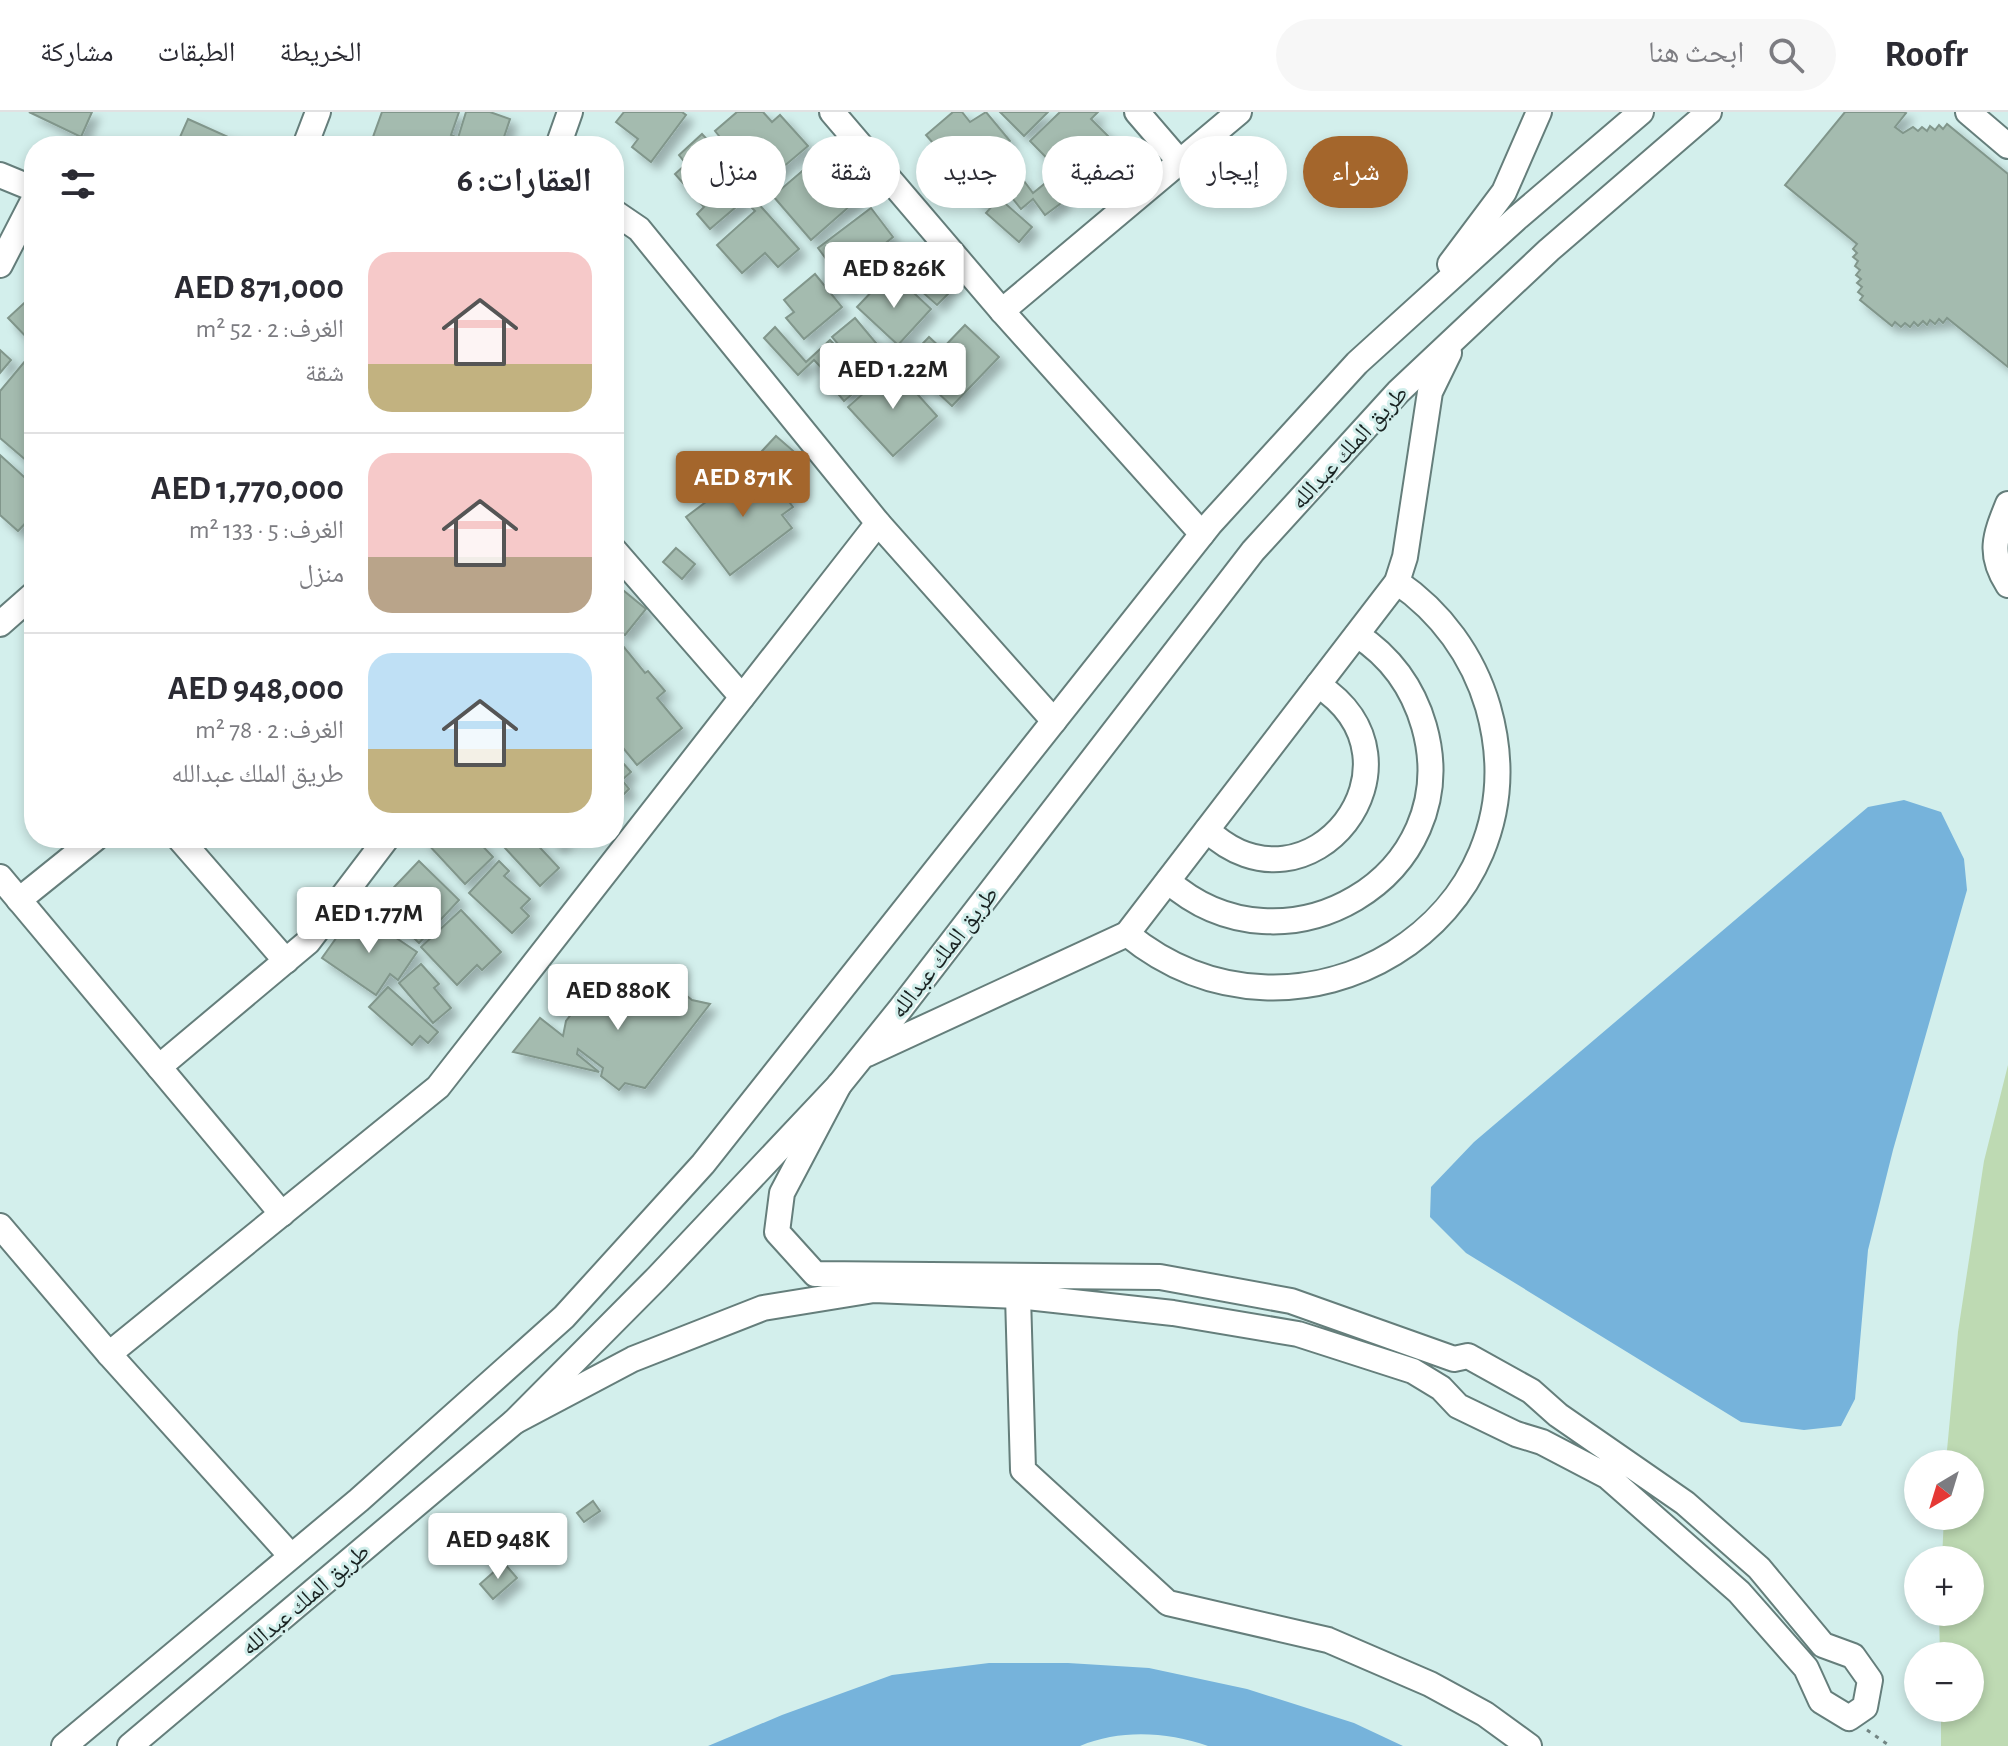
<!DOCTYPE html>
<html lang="ar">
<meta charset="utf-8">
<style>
body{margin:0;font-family:"Alegreya Sans","Noto Naskh Arabic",sans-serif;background:#f7f7f7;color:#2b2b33;direction:rtl;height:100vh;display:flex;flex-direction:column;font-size:30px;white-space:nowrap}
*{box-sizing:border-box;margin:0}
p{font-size:26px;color:#7c7c81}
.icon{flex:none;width:44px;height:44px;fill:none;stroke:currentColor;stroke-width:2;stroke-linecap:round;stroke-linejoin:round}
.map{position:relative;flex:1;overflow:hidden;direction:ltr}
.details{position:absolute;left:24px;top:24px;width:600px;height:712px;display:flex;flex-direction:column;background:#fff;border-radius:32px;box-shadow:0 4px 12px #0003;direction:rtl}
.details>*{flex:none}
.banner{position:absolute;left:648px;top:24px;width:760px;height:72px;direction:rtl;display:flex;gap:16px}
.needle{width:52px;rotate:218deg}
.fabs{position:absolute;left:1904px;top:1338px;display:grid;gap:16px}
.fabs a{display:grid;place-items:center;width:80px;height:80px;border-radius:50%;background:#fff;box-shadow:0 4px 12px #0003;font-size:40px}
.price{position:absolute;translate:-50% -68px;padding:0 18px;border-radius:8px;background:#fff;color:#222;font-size:26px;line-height:52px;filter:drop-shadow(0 2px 4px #0008)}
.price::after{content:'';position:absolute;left:50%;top:48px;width:24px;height:18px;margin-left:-12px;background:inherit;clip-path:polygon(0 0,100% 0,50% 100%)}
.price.selected{background:#a4662c;color:#fff}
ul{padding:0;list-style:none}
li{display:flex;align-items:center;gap:24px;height:200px;padding:0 32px}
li+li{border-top:2px solid #e1e1e2}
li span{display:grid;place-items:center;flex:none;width:224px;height:160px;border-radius:24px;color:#555}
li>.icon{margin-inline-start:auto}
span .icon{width:96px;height:96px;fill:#fffc;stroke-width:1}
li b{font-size:34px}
h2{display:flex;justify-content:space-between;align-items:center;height:96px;padding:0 32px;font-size:34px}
.tag{padding:0 28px;border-radius:36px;background:#fff;box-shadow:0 4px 12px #0003;font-size:28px;line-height:72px}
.tag.selected{background:#a4662c;color:#fff}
header{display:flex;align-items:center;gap:48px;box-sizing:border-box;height:112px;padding:0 40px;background:#fff;border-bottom:2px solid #e1e1e2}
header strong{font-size:38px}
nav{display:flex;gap:44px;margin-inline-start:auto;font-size:28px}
.search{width:560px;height:72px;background:#f7f7f7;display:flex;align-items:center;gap:20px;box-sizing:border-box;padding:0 28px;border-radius:44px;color:#7c7c81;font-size:30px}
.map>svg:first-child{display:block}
.green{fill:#bedab3}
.water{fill:#76b3db}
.building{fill:#a4bbaf;stroke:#81968b;stroke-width:2;filter:url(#shadow)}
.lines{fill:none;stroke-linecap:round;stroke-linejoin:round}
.minor-casing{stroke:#657e7b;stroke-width:28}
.path{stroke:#728583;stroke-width:3;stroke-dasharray:4 6;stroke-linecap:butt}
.minor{stroke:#fff;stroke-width:24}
.labels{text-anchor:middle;stroke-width:6;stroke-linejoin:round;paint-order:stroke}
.street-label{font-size:24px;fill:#192322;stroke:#d3efec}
</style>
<header>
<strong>Roofr</strong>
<div class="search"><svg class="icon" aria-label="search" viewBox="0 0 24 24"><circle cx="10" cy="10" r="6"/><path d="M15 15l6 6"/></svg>ابحث هنا</div>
<nav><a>الخريطة</a><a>الطبقات</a><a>مشاركة</a></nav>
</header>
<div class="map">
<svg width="2008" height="1634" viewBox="0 0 2008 1634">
<defs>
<filter id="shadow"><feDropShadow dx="7" dy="7" stdDeviation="4" flood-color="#0004"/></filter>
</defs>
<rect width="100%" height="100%" fill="#d3efec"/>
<!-- green -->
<path class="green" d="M2008 953V1634H1941V1596H1970V1544H1940L1939 1500H1970V1448H1942L1944 1404H1970V1352H1946V1349L1958 1220 1984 1049Z"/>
<!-- water -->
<g class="water">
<path d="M1904 688 1941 700 1964 747 1967 778 1893 1038 1868 1138 1855 1287 1841 1314 1804 1318 1741 1310 1466 1141 1430 1105 1431 1075 1474 1030 1868 695Z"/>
<path d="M989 1551H1068L1149 1556 1247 1577 1354 1611 1403 1634H1208C1167 1620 1121 1617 1080 1634H708L782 1603 892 1563Z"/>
</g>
<!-- building -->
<g class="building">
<path d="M29 0H92L81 25Z"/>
<path d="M382 0H459L451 23 458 26 466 0H490L510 7 501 34H399L373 25Z"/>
<path d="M624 0H682L686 3 651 50 632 35 638 27 616 10Z"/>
<path d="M737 0H763L772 10 780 3 808 34 710 117 697 102 704 95 675 62 686 52 679 43 702 22 715 36 723 29 715 19Z"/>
<path d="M953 0H962L970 10 986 0 1010 29 965 68 926 23Z"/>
<path d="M1000 0H1048L1024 24Z"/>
<path d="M1060 0H1098L1091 7 1117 33 1089 60 1093 63 1078 78 1030 29Z"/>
<path d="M1845 0H1904L1906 1 1895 15 1903 21 1913 15 1918 19 1922 15 1927 19 1930 14 1935 18 1939 13 1943 17 1947 12 2008 62V255L1947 206 1943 211 1939 207 1935 212 1930 208 1927 213 1923 209 1918 214 1914 210 1910 215 1905 211 1901 215 1895 210 1892 214 1860 188 1863 184 1858 180 1862 175 1857 171 1861 167 1856 163 1860 158 1855 154 1858 149 1853 145 1857 141 1853 137 1857 132 1785 73Z"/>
<path d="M188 7 246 33 245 34H176Z"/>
<path d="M821 43 859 86 811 128 773 84Z"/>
<path d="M1021 65 1033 81 1048 69 1064 89 1045 103 1033 87 1021 97 1005 77Z"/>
<path d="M985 66 998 81 983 94 970 78Z"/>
<path d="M999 86 1032 115 1019 130 986 101Z"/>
<path d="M756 89 799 137 778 155 765 141 742 161 717 133 755 99 750 94Z"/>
<path d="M871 96 893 125 876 139 882 148 846 174 818 136Z"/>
<path d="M815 162 842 195 804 227 786 206 794 200 784 188Z"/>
<path d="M931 166 948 182 937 193 920 178Z"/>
<path d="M900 168 931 197 898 233 857 195 880 171 890 180Z"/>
<path d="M34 182V233L8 206Z"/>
<path d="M855 206 891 249 844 289 825 266 849 245 832 225Z"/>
<path d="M965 213 999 245 952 294 905 250 929 225 942 237Z"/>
<path d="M775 215 806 250 830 228 846 245 827 262 814 248 798 263 764 226Z"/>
<path d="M0 238 11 248 0 261Z"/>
<path d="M26 248 34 255V355L0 326V279Z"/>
<path d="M893 255 937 304 893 344 848 295Z"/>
<path d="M776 324 799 344 785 359 762 339Z"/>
<path d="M0 343 34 374V402L18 419 0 403Z"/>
<path d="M759 350 793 395 782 403 792 416 730 463 686 405Z"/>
<path d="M676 436 695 452 682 467 663 450Z"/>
<path d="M618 474 646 497 625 523 614 514V478Z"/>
<path d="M614 523 645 561 648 559 665 579 657 586 682 616 637 653 614 625Z"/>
<path d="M614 641 631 660 622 668 629 677 622 684 614 676Z"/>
<path d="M427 726H475L493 745 465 772 424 728Z"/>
<path d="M507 726H531L559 756 540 774 505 736 511 730Z"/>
<path d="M550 726H567L557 734Z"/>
<path d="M419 749 459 788 419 831 378 792Z"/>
<path d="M499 749 509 759 504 764 530 787 521 796 529 804 512 821 469 781Z"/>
<path d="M362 789 373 801 365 808 355 796Z"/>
<path d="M461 798 501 840 482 858 477 853 457 873 421 835Z"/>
<path d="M349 808 365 818 371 809 417 840 398 868 390 862 376 883 322 846Z"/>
<path d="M421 852 439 872 434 876 451 896 433 911 399 871Z"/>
<path d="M607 856 645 886 652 876 662 884 670 886 677 876 692 888 710 892 645 976 625 971 619 978 601 964 603 956 578 937 577 942 599 960 513 940 540 906 563 924 566 909Z"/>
<path d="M388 875 438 920 428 931 420 924 412 933 369 895Z"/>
<path d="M593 1389 600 1399 584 1410 577 1401Z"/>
<path d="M504 1451 517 1466 493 1487 480 1472Z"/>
</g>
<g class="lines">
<defs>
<g id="minor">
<path d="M832 0 1002 199 1202 422"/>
<path d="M1137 0 1180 50"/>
<path d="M1968 0 2008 34"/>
<path d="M305 34 318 0"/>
<path d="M558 34 570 0"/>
<path d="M0 63 34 77"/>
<path d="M614 100 639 117 878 411 1054 609"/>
<path d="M1450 152 1504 80 1539 0"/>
<path d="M0 153 34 87"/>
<path d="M1002 199 1239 0"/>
<path d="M2008 392C1995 424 1988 442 2008 473"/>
<path d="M614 438 742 585"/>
<path d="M0 512 34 482"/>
<path d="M1207 718C1309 814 1437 650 1318 573"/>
<path d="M179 726 286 849"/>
<path d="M0 765 282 1102"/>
<path d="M1168 769C1283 871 1467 765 1424 614 1413 576 1390 544 1357 523"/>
<path d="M19 788 96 726"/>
<path d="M1127 822C1297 961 1549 809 1488 595 1473 544 1441 500 1397 470"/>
<path d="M867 942 1127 822 1397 470 1405 445 1430 280 1449 241"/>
<path d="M159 955 308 830 387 726"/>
<path d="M0 1114 109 1242 291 1444"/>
<path d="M1013 1170 1018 1184 1023 1358 1168 1491 1328 1528 1430 1572 1485 1602 1529 1634"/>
<path d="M109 1242 438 975 878 411"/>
<path d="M514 1310 633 1247 763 1196 874 1178 1018 1184 1173 1201 1298 1222 1413 1259 1441 1276 1458 1294 1516 1322 1542 1330 1607 1364 1739 1480 1806 1556 1821 1589 1849 1606 1865 1595 1870 1568 1853 1544 1823 1533 1759 1456 1685 1391 1558 1303 1531 1279 1468 1244 1454 1247 1291 1189 1160 1165 815 1162 777 1120 782 1081 839 973"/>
<path d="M64 1634 359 1388 564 1205 703 1052 1210 412 1357 251 1518 105 1641 0"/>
<path d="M130 1634 514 1310 657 1166 839 973 901 896 1253 439 1398 280 1549 138 1709 0"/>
</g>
</defs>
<!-- minor casing -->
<use href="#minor" class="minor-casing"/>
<!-- path -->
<path class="path" d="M1867 1618 1890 1634"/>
<!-- minor -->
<use href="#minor" class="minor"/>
</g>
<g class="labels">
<!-- street labels -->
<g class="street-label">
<text transform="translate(1349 335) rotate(-47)" y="8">طريق الملك عبدالله</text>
<text transform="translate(944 840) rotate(-52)" y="8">طريق الملك عبدالله</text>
<text transform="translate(305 1487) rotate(-40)" y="8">طريق الملك عبدالله</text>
</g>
</g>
</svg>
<div class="fabs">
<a><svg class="needle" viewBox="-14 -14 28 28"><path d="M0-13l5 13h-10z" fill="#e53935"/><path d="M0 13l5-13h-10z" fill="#7c7c81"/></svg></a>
<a>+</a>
<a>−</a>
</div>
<b class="price" style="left:894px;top:198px">AED 826K</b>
<b class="price" style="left:893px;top:299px">AED 1.22M</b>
<b class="price selected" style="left:743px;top:407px">AED 871K</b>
<b class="price" style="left:369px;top:843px">AED 1.77M</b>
<b class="price" style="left:618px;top:920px">AED 880K</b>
<b class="price" style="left:498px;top:1469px">AED 948K</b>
<div class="banner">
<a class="tag selected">شراء</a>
<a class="tag">إيجار</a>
<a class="tag">تصفية</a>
<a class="tag">جديد</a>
<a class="tag">شقة</a>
<a class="tag">منزل</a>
</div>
<section class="details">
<h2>العقارات: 6<svg class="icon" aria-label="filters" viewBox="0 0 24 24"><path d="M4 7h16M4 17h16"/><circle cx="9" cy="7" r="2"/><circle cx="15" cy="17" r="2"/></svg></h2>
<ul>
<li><span style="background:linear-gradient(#f6c9c9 70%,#c2b280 0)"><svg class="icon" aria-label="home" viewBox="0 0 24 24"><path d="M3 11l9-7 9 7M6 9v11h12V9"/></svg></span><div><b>AED 871,000</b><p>الغرف: 2 · 52 m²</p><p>شقة</p></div></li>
<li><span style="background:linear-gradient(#f6c9c9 65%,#b9a48a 0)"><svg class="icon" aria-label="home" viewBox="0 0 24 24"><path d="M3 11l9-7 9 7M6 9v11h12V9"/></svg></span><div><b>AED 1,770,000</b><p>الغرف: 5 · 133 m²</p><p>منزل</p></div></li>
<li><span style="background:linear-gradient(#bfe0f5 60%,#c2b280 0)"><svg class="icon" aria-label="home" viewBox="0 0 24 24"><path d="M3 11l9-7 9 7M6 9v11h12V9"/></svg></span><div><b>AED 948,000</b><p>الغرف: 2 · 78 m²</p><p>طريق الملك عبدالله</p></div></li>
</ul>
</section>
</div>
